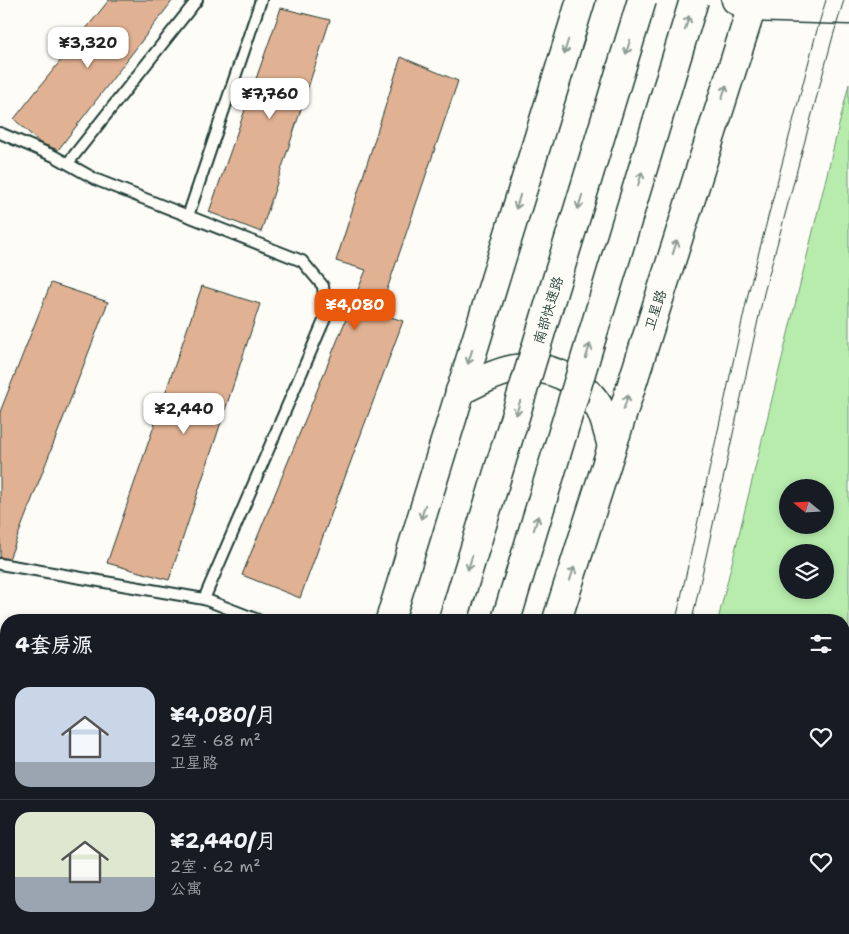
<!DOCTYPE html>
<html lang="zh">
<meta charset="utf-8">
<style>
body{margin:0;font-family:"Shantell Sans","LXGW WenKai TC",sans-serif;background:#20242c;color:#f1f3f6;height:100vh;display:flex;flex-direction:column;font-size:19px;white-space:nowrap}
*{box-sizing:border-box;margin:0}
p{font-size:16px;color:#9ea1a6}
.icon{flex:none;width:28px;height:28px;fill:none;stroke:currentColor;stroke-width:2;stroke-linecap:round;stroke-linejoin:round}
.map{position:relative;flex:1;overflow:hidden}
.details{position:absolute;left:0px;top:614px;width:850px;height:321px;display:flex;flex-direction:column;background:#171b24;border-radius:20px 20px 0 0;box-shadow:0 2px 8px #0003}
.details>*{flex:none}
.needle{width:32px;rotate:288deg}
.fabs{position:absolute;left:779px;top:479px;display:grid;gap:10px}
.fabs a{display:grid;place-items:center;width:55px;height:55px;border-radius:50%;background:#171b24;box-shadow:0 2px 8px #0003;font-size:25px}
.price{position:absolute;translate:-50% -42px;padding:0 11px;border-radius:10px;background:#fff;color:#222;font-size:16px;line-height:32px;filter:drop-shadow(0 1px 2px #0008)}
.price::after{content:'';position:absolute;left:50%;top:30px;width:15px;height:11px;margin-left:-8px;background:inherit;clip-path:polygon(0 0,100% 0,50% 100%)}
.price.active{background:#ea580c;color:#fff}
ul{padding:0;list-style:none}
li{display:flex;align-items:center;gap:15px;height:125px;padding:0 15px}
li+li{border-top:1px solid #363941}
li span{display:grid;place-items:center;flex:none;width:140px;height:100px;border-radius:15px;color:#555}
li>.icon{margin-inline-start:auto}
span .icon{width:60px;height:60px;fill:#fffc;stroke-width:1}
li b{font-size:21px}
h2{display:flex;justify-content:space-between;align-items:center;height:60px;padding:0 15px;font-size:21px}
.map>svg:first-child{display:block}
.green{fill:#b7ecad;stroke:#6b9470;fill-rule:evenodd}
.building{fill:#e1b193;stroke:#1f3d34}
.lines{fill:none;stroke-linecap:round;stroke-linejoin:round}
.service-casing{stroke:#1f3d34;stroke-width:14}
.secondary-casing{stroke:#1f3d34;stroke-width:31}
.primary-casing{stroke:#1f3d34;stroke-width:31}
.trunk-casing{stroke:#1f3d34;stroke-width:31}
.service{stroke:#fdfcf7;stroke-width:10}
.secondary{stroke:#fdfcf7;stroke-width:28}
.primary{stroke:#fdfcf7;stroke-width:28}
.trunk{stroke:#fdfcf7;stroke-width:28}
.tram{stroke:#1f3d34;stroke-width:1}
.trunk-bridge-casing{stroke:#1f3d34;stroke-width:31;stroke-linecap:butt}
.trunk-bridge{stroke:#fdfcf7;stroke-width:28}
.oneway{stroke:#8e9c96}
.labels{text-anchor:middle;stroke-width:4.5;stroke-linejoin:round;paint-order:stroke}
.street-label{font-size:14px;fill:#1f3d34;stroke:#fdfcf7}
</style>
<div class="map">
<svg width="849" height="934" viewBox="0 0 849 934">
<rect width="100%" height="100%" fill="#fdfcf7"/>
<filter id="ink" filterUnits="userSpaceOnUse"><feTurbulence type="fractalNoise" baseFrequency=".02" numOctaves="2"/><feDisplacementMap in="SourceGraphic" scale="10" xChannelSelector="R" yChannelSelector="G"/><feConvolveMatrix kernelMatrix="1 2 1 2 8 2 1 2 1" color-interpolation-filters="sRGB"/></filter>
<g filter="url(#ink)">
<!-- green -->
<path class="green" d="M849 84V934H641L643 929H844V620H718ZM788 488H825V525H788ZM825 552V590H788V552Z"/>
<!-- building -->
<g class="building">
<path d="M109 0H173L58 150 40 143 14 119Z"/>
<path d="M281 8 330 20 261 232 209 212Z"/>
<path d="M401 57 458 81 379 313 403 321 300 598 242 575 366 270 336 261Z"/>
<path d="M51 283 108 302 9 559 0 557V412Z"/>
<path d="M202 286 260 304 169 580 107 563Z"/>
</g>
<g class="lines">
<defs>
<g id="service">
<path d="M0 133 54 156 97 180 302 261 323 286 326 316 204 599"/>
<path d="M68 163 197 0"/>
<path d="M188 216 261 0"/>
<path d="M0 564 204 599 258 620"/>
</g>
<path id="secondary" d="M736 0 751 7 849 10"/>
<g id="primary">
<path d="M460 391C499 371 530 356 571 380 583 387 594 397 600 409 606 421 608 434 612 446"/>
<path d="M390 620 581 0"/>
<path d="M557 620 754 0"/>
<path d="M210 934 212 929"/>
<path d="M244 934 246 929"/>
<path d="M292 934 294 929"/>
<path d="M458 934 460 929"/>
</g>
<g id="trunk">
<path d="M358 934 359 929"/>
<path d="M411 934 412 929"/>
</g>
</defs>
<!-- service casing -->
<use href="#service" class="service-casing"/>
<!-- secondary casing -->
<use href="#secondary" class="secondary-casing"/>
<!-- primary casing -->
<use href="#primary" class="primary-casing"/>
<!-- trunk casing -->
<use href="#trunk" class="trunk-casing"/>
<!-- service -->
<use href="#service" class="service"/>
<!-- secondary -->
<use href="#secondary" class="secondary"/>
<!-- primary -->
<use href="#primary" class="primary"/>
<!-- trunk -->
<use href="#trunk" class="trunk"/>
<!-- tram -->
<g class="tram">
<path d="M676 620 749 290 817 30 826 0"/>
<path d="M692 620 764 293 833 36 844 0"/>
<path d="M607 934 608 929"/>
<path d="M622 934 623 929"/>
</g>
<defs>
<g id="trunk-bridge">
<path d="M453 620 642 0"/>
<path d="M506 620 694 0"/>
</g>
</defs>
<!-- trunk-bridge casing -->
<use href="#trunk-bridge" class="trunk-bridge-casing"/>
<!-- trunk-bridge -->
<use href="#trunk-bridge" class="trunk-bridge"/>
</g>
<!-- one-way arrows -->
<defs><path id="oneway-shaft" d="M-6 0H5M1.5-3L5.5 0L1.5 3" fill="none" stroke-width="1.6" stroke-linecap="round" stroke-linejoin="round" transform="scale(1.25)"/></defs>
<g class="oneway">
<use href="#oneway-shaft" transform="translate(687 23) rotate(-73)"/>
<use href="#oneway-shaft" transform="translate(566 47) rotate(107)"/>
<use href="#oneway-shaft" transform="translate(628 47) rotate(107)"/>
<use href="#oneway-shaft" transform="translate(724 92) rotate(-72)"/>
<use href="#oneway-shaft" transform="translate(640 179) rotate(-73)"/>
<use href="#oneway-shaft" transform="translate(518 202) rotate(107)"/>
<use href="#oneway-shaft" transform="translate(580 202) rotate(107)"/>
<use href="#oneway-shaft" transform="translate(675 247) rotate(-72)"/>
<use href="#oneway-shaft" transform="translate(588 351) rotate(-73)"/>
<use href="#oneway-shaft" transform="translate(470 357) rotate(107)"/>
<use href="#oneway-shaft" transform="translate(626 402) rotate(-72)"/>
<use href="#oneway-shaft" transform="translate(518 408) rotate(107)"/>
<use href="#oneway-shaft" transform="translate(423 512) rotate(107)"/>
<use href="#oneway-shaft" transform="translate(536 523) rotate(-73)"/>
<use href="#oneway-shaft" transform="translate(470 563) rotate(107)"/>
<use href="#oneway-shaft" transform="translate(572 574) rotate(-72)"/>
</g>
</g>
<g class="labels">
<!-- street labels -->
<g class="street-label">
<text transform="translate(548 310) rotate(-73)" y="5">南部快速路</text>
<text transform="translate(655 310) rotate(-72)" y="5">卫星路</text>
</g>
</g>
</svg>
<div class="fabs">
<a><svg class="needle" viewBox="-14 -14 28 28"><path d="M0-13l5 13h-10z" fill="#e53935"/><path d="M0 13l5-13h-10z" fill="#9ea1a6"/></svg></a>
<a><svg class="icon" aria-label="layers" viewBox="0 0 24 24"><path d="M12 4l9 5-9 5-9-5zM3 14l9 5 9-5"/></svg></a>
</div>
<b class="price" style="left:88px;top:69px">¥3,320</b>
<b class="price" style="left:270px;top:120px">¥7,760</b>
<b class="price active" style="left:355px;top:331px">¥4,080</b>
<b class="price" style="left:184px;top:435px">¥2,440</b>
<section class="details">
<h2>4套房源<svg class="icon" aria-label="filters" viewBox="0 0 24 24"><path d="M4 7h16M4 17h16"/><circle cx="9" cy="7" r="2"/><circle cx="15" cy="17" r="2"/></svg></h2>
<ul>
<li><span style="background:linear-gradient(#c9d6e8 75%,#9aa5b1 0)"><svg class="icon" aria-label="home" viewBox="0 0 24 24"><path d="M3 11l9-7 9 7M6 9v11h12V9"/></svg></span><div><b>¥4,080/月</b><p>2室 · 68 m²</p><p>卫星路</p></div><svg class="icon" aria-label="heart" viewBox="0 0 24 24"><path d="M12 20l-8-8c-3-5 5-10 8-4 3-6 11-1 8 4z"/></svg></li>
<li><span style="background:linear-gradient(#dfe7d0 65%,#9aa5b1 0)"><svg class="icon" aria-label="home" viewBox="0 0 24 24"><path d="M3 11l9-7 9 7M6 9v11h12V9"/></svg></span><div><b>¥2,440/月</b><p>2室 · 62 m²</p><p>公寓</p></div><svg class="icon" aria-label="heart" viewBox="0 0 24 24"><path d="M12 20l-8-8c-3-5 5-10 8-4 3-6 11-1 8 4z"/></svg></li>
</ul>
</section>
</div>
